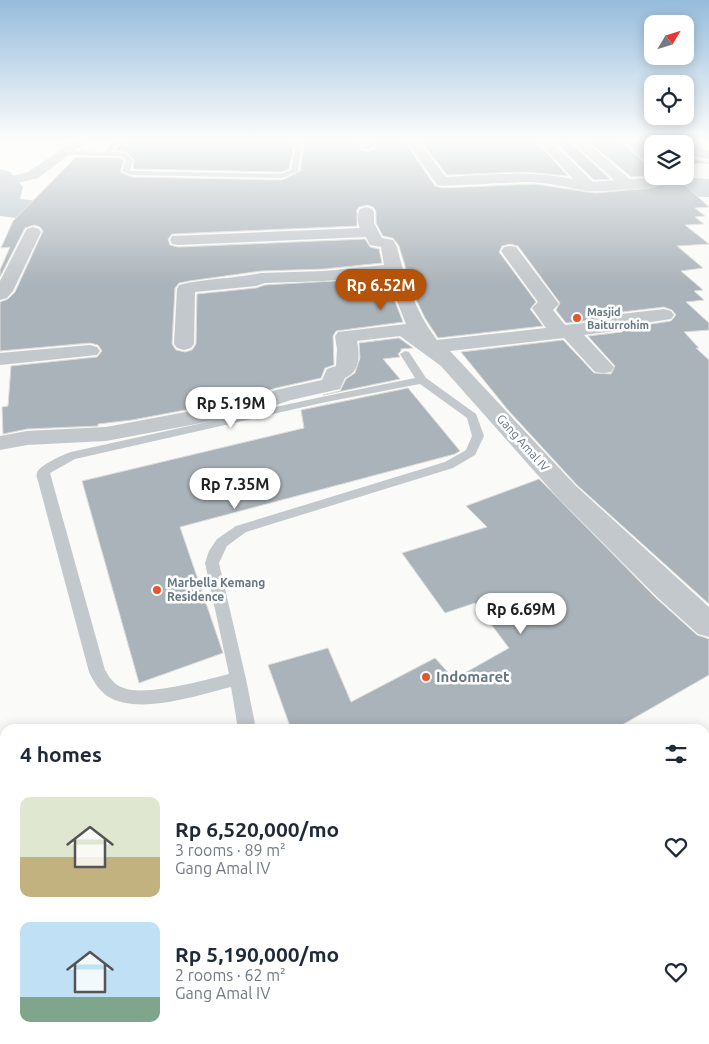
<!DOCTYPE html>
<meta charset="utf-8">
<style>
body{margin:0;font-family:Ubuntu,sans-serif;background:#f6f6f7;color:#1f2937;height:100vh;display:flex;flex-direction:column;font-size:19px;white-space:nowrap}
*{box-sizing:border-box;margin:0}
p{font-size:16px;color:#747a83}
.icon{flex:none;width:28px;height:28px;fill:none;stroke:currentColor;stroke-width:2;stroke-linecap:round;stroke-linejoin:round}
.map{position:relative;flex:1;overflow:hidden}
.panel{position:absolute;left:0px;top:724px;width:710px;height:321px;display:flex;flex-direction:column;background:#fff;border-radius:15px 15px 0 0;box-shadow:0 2px 12px #0003}
.panel>*{flex:none}
.needle{width:32px;rotate:52deg}
.fabs{position:absolute;left:644px;top:15px;display:grid;gap:10px}
.fabs a{display:grid;place-items:center;width:50px;height:50px;border-radius:10px;background:#fff;box-shadow:0 2px 12px #0003;font-size:25px}
.price{position:absolute;translate:-50% -42px;padding:0 11px;border-radius:18px;background:#fff;color:#222;font-size:16px;line-height:32px;filter:drop-shadow(0 1px 2px #0008)}
.price::after{content:'';position:absolute;left:50%;top:30px;width:15px;height:11px;margin-left:-8px;background:inherit;clip-path:polygon(0 0,100% 0,50% 100%)}
.price.on{background:#b45309;color:#fff}
ul{padding:0;list-style:none}
li{display:flex;align-items:center;gap:15px;height:125px;padding:0 20px}
li span{display:grid;place-items:center;flex:none;width:140px;height:100px;border-radius:10px;color:#555}
li>.icon{margin-inline-start:auto}
span .icon{width:60px;height:60px;fill:#fffc;stroke-width:1}
li b{font-size:21px}
h2{display:flex;justify-content:space-between;align-items:center;height:60px;padding:0 20px;font-size:21px}
.map>svg:first-child{display:block}
.lines{fill:none;stroke-linecap:round;stroke-linejoin:round}
.river{fill:#bbc7cb;fill-rule:evenodd}
.building{fill:#aab3b9;stroke:#dcdcda}
.service{fill:#c3c8cc;fill-rule:evenodd}
.minor{fill:#c3c8cc;fill-rule:evenodd}
.tertiary{fill:#c3c8cc;fill-rule:evenodd}
.poi-dot{fill:#e4572e;stroke:#fff;stroke-width:2}
.labels{text-anchor:middle;stroke-width:5;stroke-linejoin:round;paint-order:stroke}
.far-poi-label{font-size:11px;font-weight:bold;fill:#657683;stroke:#fff;text-anchor:start}
.street-label{font-size:12px;fill:#657683;stroke:#fff}
.poi-label{font-size:12px;font-weight:bold;fill:#657683;stroke:#fff;text-anchor:start}
.near-poi-label{font-size:15px;font-weight:bold;fill:#657683;stroke:#fff;text-anchor:start}
</style>
<div class="map">
<svg width="709" height="1044" viewBox="0 0 709 1044">
<rect width="100%" height="100%" fill="#fafaf8"/>
<g class="lines">
<!-- river -->
<g class="river">
<path d="M0 169 10 172 23 187 20 199 47 202 101 195 112 197 117 204 112 211 47 222 0 216Z"/>
<path d="M696 178 709 179V197C692 196 674 196 657 200 637 206 623 220 601 215L596 208C612 185 670 179 696 178Z"/>
</g>
</g>
<!-- building -->
<g class="building">
<path d="M124 139H295L289 169 281 172 133 169 134 159 126 152 115 150Z"/>
<path d="M305 139H358L361 150 368 152 377 147 374 139H403L435 186 442 188 535 184 595 193 649 188 672 181 679 176H685V173L694 181 682 182 709 207 695 208 705 216 695 217 704 224 685 225 709 244 677 246 703 268 681 271 703 290 694 291 704 300 686 302 709 323V330L684 332 699 348H696L709 360V604L577 485 508 410 461 352 563 340 594 373 611 374 615 366 588 336 622 332 626 328 671 321 676 315 672 310 664 307 613 313 605 315 602 319 566 323 556 310 560 303 518 246 510 244 502 246 499 252 536 302 530 309 543 326 438 338 425 318 414 295 399 246 393 238 383 236 376 223V211L373 207 367 205 359 207 357 210V226L172 234 168 239 170 245 178 247 365 239 370 247 379 249 382 263 324 269 261 271 189 281 179 283 175 288 172 344 176 350 185 352 192 350 196 344 197 294 256 288 265 285 386 278 403 322 336 331 333 336 334 365 325 368 321 378 276 388 244 399 132 420 98 424V426L27 429 3 434 2 407 8 406 11 366 97 357 102 351 98 345 90 343 0 351V302L8 299 15 292 43 231 40 227 34 225 25 228 0 277V270L10 247 1 248 13 221 76 157 120 158 124 161 120 172 133 177 282 180 300 171Z"/>
<path d="M419 139H534L568 176 526 172 447 175Z"/>
<path d="M552 139H567L610 179 594 180Z"/>
<path d="M586 139H618L646 164 652 166V176L631 177Z"/>
<path d="M637 139H669L673 144H652V152Z"/>
<path d="M685 152 695 159 709 163 685 164Z"/>
<path d="M399 338 413 348 401 349V351L398 354 400 357 383 359 400 379 323 395 340 391 346 379 355 373 360 358 359 343Z"/>
<path d="M408 388 460 451 455 454 180 527 223 653 139 683 82 481 304 428 301 410Z"/>
<path d="M539 479 656 598 697 635 709 639V675L615 729H291L268 665 328 648 351 702 435 658 454 679 509 648 475 603 445 613 402 553 487 527 466 506Z"/>
</g>
<g class="lines">
<!-- service -->
<g class="service">
<path d="M116 139H122L111 152 125 153 133 160 130 170 133 171 281 174 291 170 297 139H303L298 171 282 178 133 175 122 171 126 160 121 156 66 155 63 153 66 151 104 152Z"/>
<path d="M405 351 409 352 426 378 476 414 484 436 475 455 453 468 246 532 227 546 219 563 246 679 256 729H238L231 687C198 695 138 716 107 696 99 690 93 681 89 672L38 481C37 478 36 476 37 473 38 466 64 454 71 452L326 396 415 378 400 354ZM420 384 467 418 472 436 466 450 445 462 236 526 217 539 209 551 205 563 229 674C204 680 143 698 121 687 114 684 109 677 105 670L50 473 75 459 326 402Z"/>
</g>
<!-- minor -->
<g class="minor">
<path d="M76 139H90L38 178 0 187V179L28 172Z"/>
<path d="M360 139H372L375 146 368 150 363 149Z"/>
<path d="M405 139H417L446 177C489 175 531 170 573 179L536 139H549L593 182 614 180 569 139H583L630 179 677 176C669 186 602 193 587 191 567 188 548 182 527 182 498 183 470 185 442 186L437 185Z"/>
<path d="M620 139H634L652 154V164L647 163Z"/>
<path d="M671 139H686L705 150 709 151V159L696 157 685 150V144H676Z"/>
<path d="M366 207 372 209 374 212V223L382 238 393 240 397 247C405 280 416 313 437 340L546 328 532 308 538 302 501 251 504 247 510 246 516 247 559 304 553 310 565 325 603 321 606 317 613 315 664 309 671 311 674 315 671 319 625 326 622 330 584 335 614 367 611 372 603 373 595 372 564 338 450 351 576 486 709 607V637L698 634 657 597 558 498 441 366 400 336 357 341C360 356 360 372 345 378L340 389 291 400 249 414 106 441 27 445 0 450V436L27 431 106 427 244 401 276 390 322 380 327 369 336 366 337 349 335 336 338 332 406 324 387 276 324 281 265 283 256 286 195 292 194 344 191 348 184 350 177 348 174 344 177 289 179 285C206 278 234 279 261 273L324 271 384 265 381 247 370 245 366 237 178 245 172 244 170 240 172 236 360 228C357 222 357 214 360 209Z"/>
<path d="M33 227 39 229 41 232 13 291 7 298 0 300V281L25 232 27 229Z"/>
<path d="M90 345 97 347 100 351 97 355 0 365V353Z"/>
<rect x="324" y="1040" width="48" height="4"/>
</g>
<!-- tertiary -->
<g class="tertiary">
<path d="M709 794V831L705 832V795Z"/>
<path d="M199 1040H254L252 1044H197Z"/>
</g>
</g>
<!-- sky -->
<linearGradient id="sky" x2="0" y2="1"><stop stop-color="#96bcdc"/><stop offset="0.49" stop-color="#fdfdfc"/><stop offset="1" stop-color="#fdfdfc" stop-opacity="0"/></linearGradient>
<rect width="709" height="285" fill="url(#sky)"/>
<!-- markers -->
<g class="poi-dot">
<circle cx="577" cy="318" r="5"/>
<circle cx="157" cy="590" r="5"/>
<circle cx="426" cy="677" r="5"/>
</g>
<g class="labels">
<!-- far-poi labels -->
<g class="far-poi-label">
<text x="587" y="316">Masjid<tspan x="587" dy="13">Baiturrohim</tspan></text>
</g>
<!-- street labels -->
<g class="street-label">
<text transform="translate(523 443) rotate(48)" y="4">Gang Amal IV</text>
</g>
<!-- poi labels -->
<g class="poi-label">
<text x="167" y="587">Marbella Kemang<tspan x="167" dy="14">Residence</tspan></text>
</g>
<!-- near-poi labels -->
<g class="near-poi-label">
<text x="436" y="682">Indomaret</text>
</g>
</g>
</svg>
<div class="fabs">
<a><svg class="needle" viewBox="-14 -14 28 28"><path d="M0-13l5 13h-10z" fill="#e53935"/><path d="M0 13l5-13h-10z" fill="#747a83"/></svg></a>
<a><svg class="icon" aria-label="locate" viewBox="0 0 24 24"><circle cx="12" cy="12" r="6"/><path d="M12 2v4M12 18v4M2 12h4M18 12h4"/></svg></a>
<a><svg class="icon" aria-label="layers" viewBox="0 0 24 24"><path d="M12 4l9 5-9 5-9-5zM3 14l9 5 9-5"/></svg></a>
</div>
<b class="price on" style="left:381px;top:311px">Rp 6.52M</b>
<b class="price" style="left:231px;top:429px">Rp 5.19M</b>
<b class="price" style="left:235px;top:510px">Rp 7.35M</b>
<b class="price" style="left:521px;top:635px">Rp 6.69M</b>
<section class="panel">
<h2>4 homes<svg class="icon" aria-label="filters" viewBox="0 0 24 24"><path d="M4 7h16M4 17h16"/><circle cx="9" cy="7" r="2"/><circle cx="15" cy="17" r="2"/></svg></h2>
<ul>
<li><span style="background:linear-gradient(#dfe7d0 60%,#c2b280 0)"><svg class="icon" aria-label="home" viewBox="0 0 24 24"><path d="M3 11l9-7 9 7M6 9v11h12V9"/></svg></span><div><b>Rp 6,520,000/mo</b><p>3 rooms · 89 m²</p><p>Gang Amal IV</p></div><svg class="icon" aria-label="heart" viewBox="0 0 24 24"><path d="M12 20l-8-8c-3-5 5-10 8-4 3-6 11-1 8 4z"/></svg></li>
<li><span style="background:linear-gradient(#bfe0f5 75%,#7fa58c 0)"><svg class="icon" aria-label="home" viewBox="0 0 24 24"><path d="M3 11l9-7 9 7M6 9v11h12V9"/></svg></span><div><b>Rp 5,190,000/mo</b><p>2 rooms · 62 m²</p><p>Gang Amal IV</p></div><svg class="icon" aria-label="heart" viewBox="0 0 24 24"><path d="M12 20l-8-8c-3-5 5-10 8-4 3-6 11-1 8 4z"/></svg></li>
</ul>
</section>
</div>
